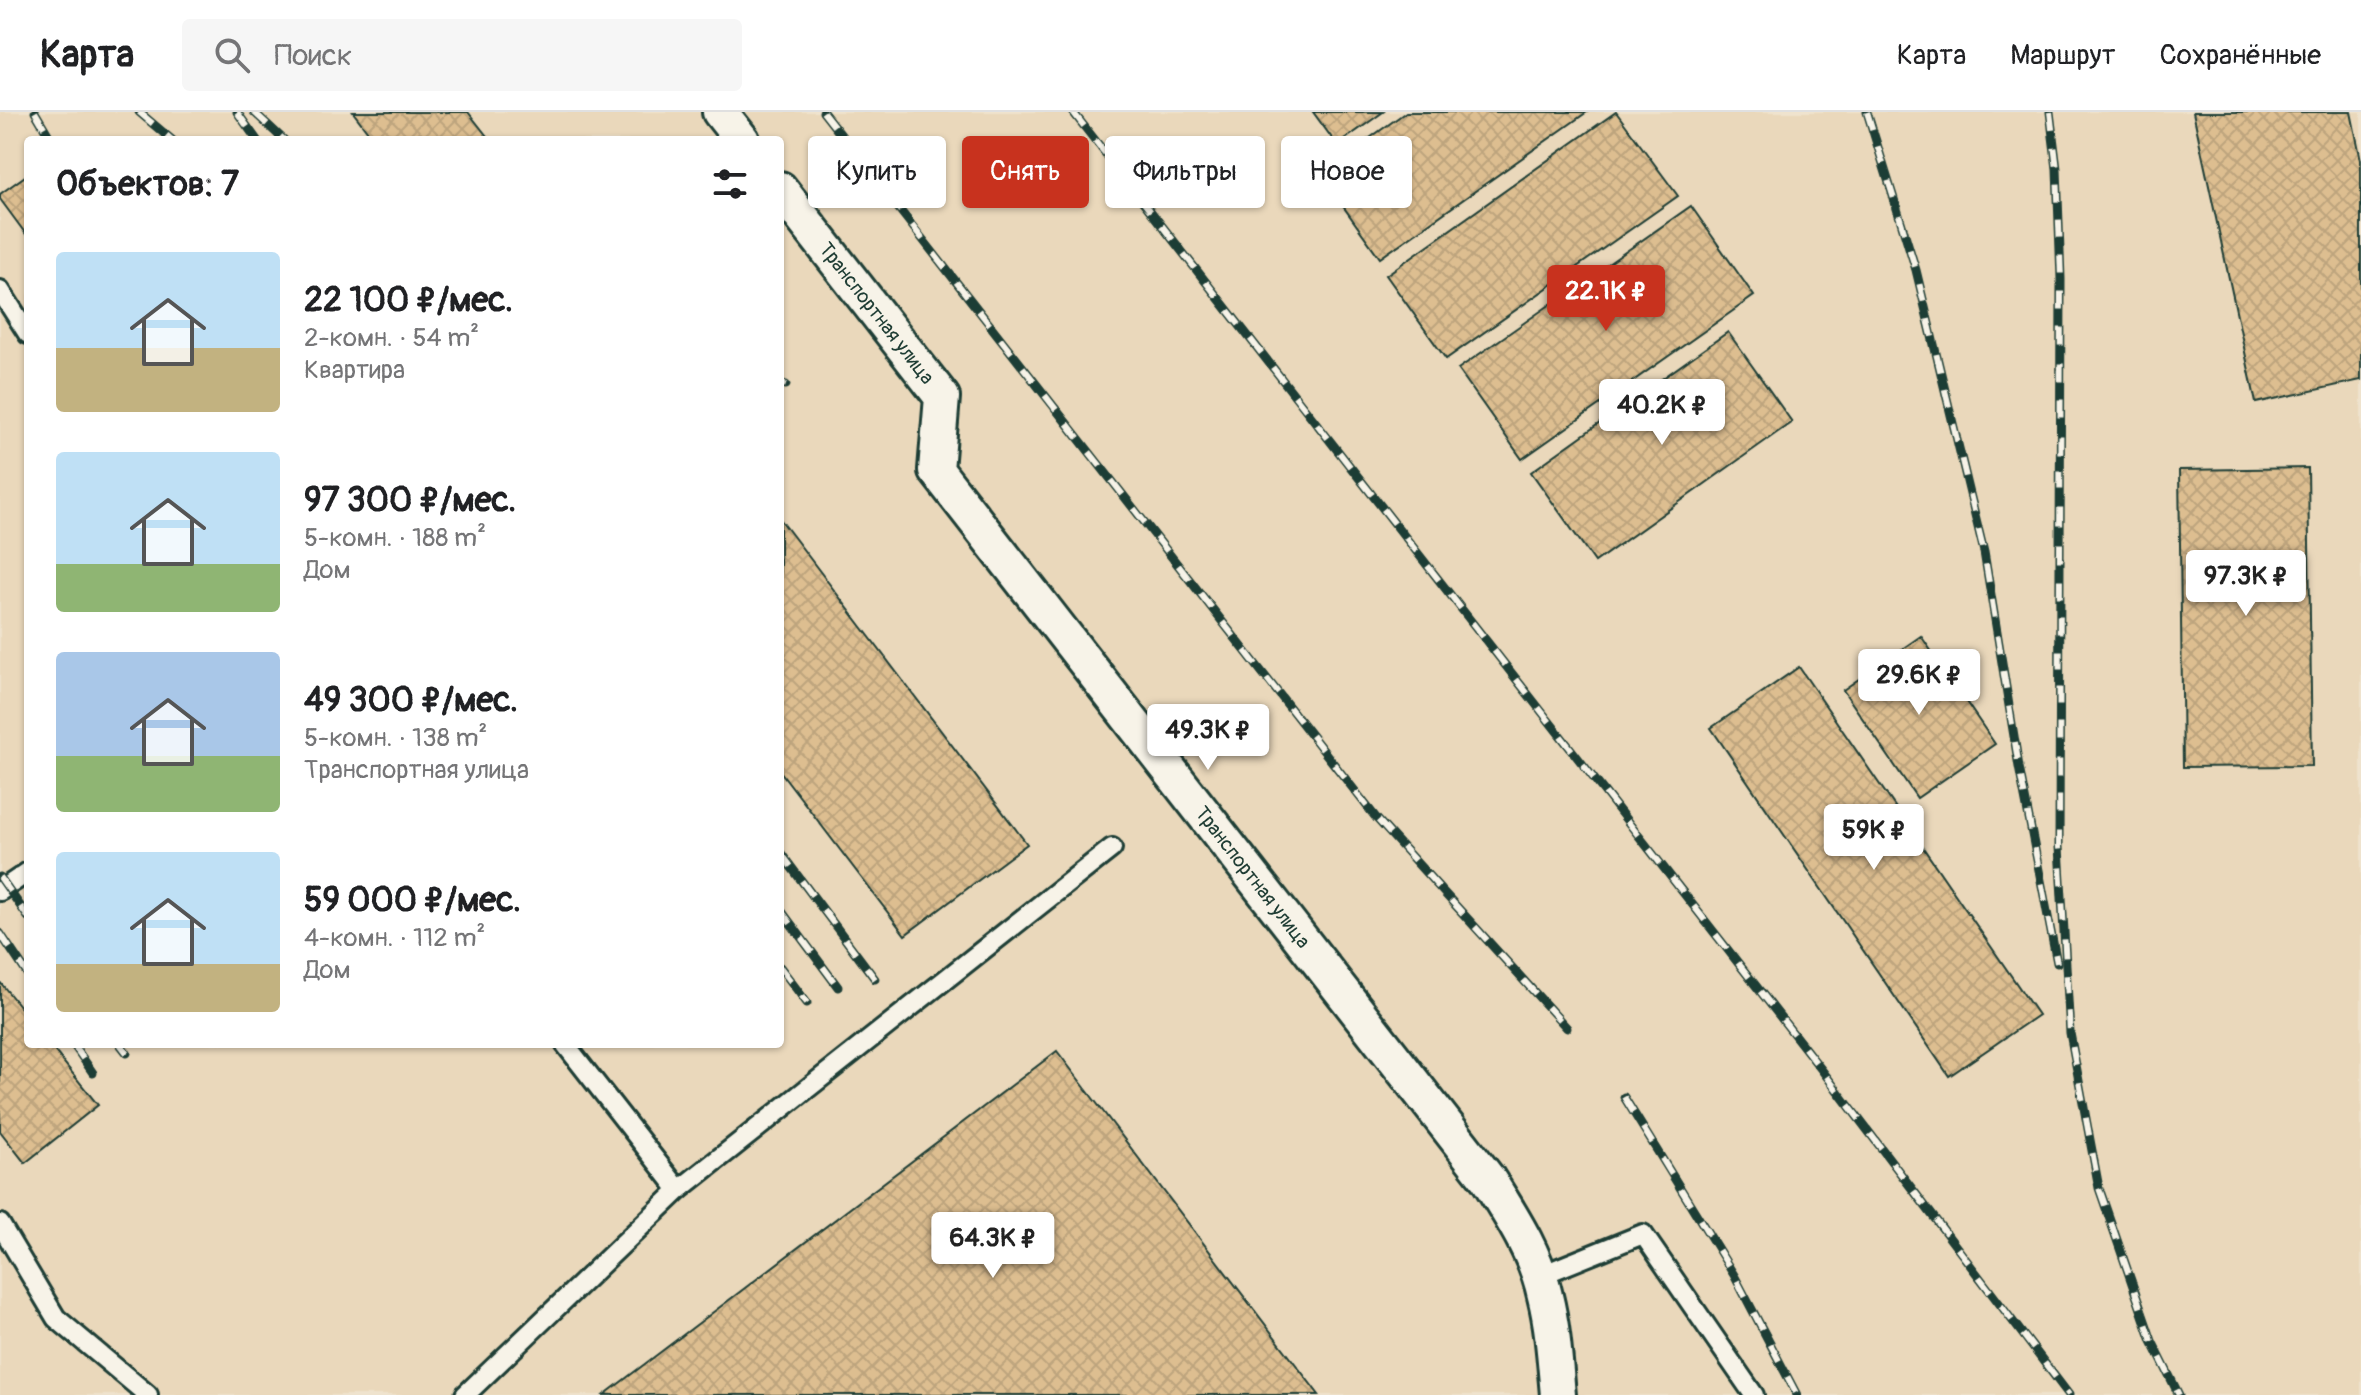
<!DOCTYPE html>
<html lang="ru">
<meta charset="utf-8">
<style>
body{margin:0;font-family:Pangolin,sans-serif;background:#f6f6f6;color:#202124;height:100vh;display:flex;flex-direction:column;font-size:30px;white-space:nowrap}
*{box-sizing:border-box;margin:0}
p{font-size:26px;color:#757577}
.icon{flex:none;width:44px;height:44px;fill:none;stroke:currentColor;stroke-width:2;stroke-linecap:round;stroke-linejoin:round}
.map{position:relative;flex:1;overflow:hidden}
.panel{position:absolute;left:24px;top:24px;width:760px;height:912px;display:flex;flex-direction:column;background:#fff;border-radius:8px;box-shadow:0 2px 6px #0004}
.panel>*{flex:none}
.banner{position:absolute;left:808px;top:24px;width:760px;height:72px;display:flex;gap:16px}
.price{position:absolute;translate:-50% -68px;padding:0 18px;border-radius:8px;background:#fff;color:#222;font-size:26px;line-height:52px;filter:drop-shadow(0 2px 4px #0008)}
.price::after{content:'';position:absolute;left:50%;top:48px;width:24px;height:18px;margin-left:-12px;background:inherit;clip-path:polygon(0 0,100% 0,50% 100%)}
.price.current{background:#c8321e;color:#fff}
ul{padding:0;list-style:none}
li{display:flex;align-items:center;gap:24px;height:200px;padding:0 32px}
li span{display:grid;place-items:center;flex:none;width:224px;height:160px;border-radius:8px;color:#555}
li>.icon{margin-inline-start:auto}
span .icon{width:96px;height:96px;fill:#fffc;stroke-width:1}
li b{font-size:34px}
h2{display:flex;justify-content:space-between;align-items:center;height:96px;padding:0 32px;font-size:34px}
.tag{padding:0 28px;border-radius:8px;background:#fff;box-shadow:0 2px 6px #0004;font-size:28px;line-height:72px}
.tag.current{background:#c8321e;color:#fff}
header{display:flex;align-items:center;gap:48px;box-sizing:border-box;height:112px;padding:0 40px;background:#fff;border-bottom:2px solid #e0e0e0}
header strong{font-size:38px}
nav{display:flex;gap:44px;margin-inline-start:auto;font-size:28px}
.search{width:560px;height:72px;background:#f6f6f6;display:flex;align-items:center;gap:20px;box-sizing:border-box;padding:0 28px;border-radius:8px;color:#757577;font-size:30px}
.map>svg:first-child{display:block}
.built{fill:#ead8bb;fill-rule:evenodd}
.building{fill:url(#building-cross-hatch);stroke:#1f3d34;stroke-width:2}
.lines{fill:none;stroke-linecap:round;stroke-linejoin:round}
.lane-casing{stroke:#1f3d34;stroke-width:24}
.street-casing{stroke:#1f3d34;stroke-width:40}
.lane{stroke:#f7f3e8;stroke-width:18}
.street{stroke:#f7f3e8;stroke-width:34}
.rail-casing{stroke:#1f3d34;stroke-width:9}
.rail{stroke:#f7f3e8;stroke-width:6;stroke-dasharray:18;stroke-linecap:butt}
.labels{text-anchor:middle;stroke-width:8;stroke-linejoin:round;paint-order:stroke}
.street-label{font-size:20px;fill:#1f3d34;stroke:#f7f3e8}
</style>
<header>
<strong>Карта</strong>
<div class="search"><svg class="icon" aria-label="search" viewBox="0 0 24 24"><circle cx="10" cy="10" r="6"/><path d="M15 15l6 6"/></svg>Поиск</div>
<nav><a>Карта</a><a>Маршрут</a><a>Сохранённые</a></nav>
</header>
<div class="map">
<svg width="2361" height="1283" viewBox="0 0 2361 1283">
<defs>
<pattern id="building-cross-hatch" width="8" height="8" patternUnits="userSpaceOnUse" patternTransform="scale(2)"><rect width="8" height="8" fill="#ddbe90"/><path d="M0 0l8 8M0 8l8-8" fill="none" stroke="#bda47d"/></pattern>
</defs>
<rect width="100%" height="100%" fill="#efe3ce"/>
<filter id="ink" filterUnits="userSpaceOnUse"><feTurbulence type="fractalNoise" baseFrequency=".0125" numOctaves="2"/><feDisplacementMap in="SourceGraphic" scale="16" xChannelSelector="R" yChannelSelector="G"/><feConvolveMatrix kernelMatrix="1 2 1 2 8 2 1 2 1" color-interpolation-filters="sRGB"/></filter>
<g filter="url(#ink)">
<!-- built -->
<path class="built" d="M0 0H2361V1283H0ZM28 28H780V932H28Z"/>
<!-- building -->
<g class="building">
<path d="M353 0H468L490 28H374Z"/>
<path d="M1313 0H1383L1337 33Z"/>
<path d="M1406 0H1587L1380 146 1320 62Z"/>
<path d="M1616 0 1678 84 1446 247 1386 163Z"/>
<path d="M2193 0H2351L2361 48V268L2256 291Z"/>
<path d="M28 62V125L0 87V82Z"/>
<path d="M1691 94 1754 184 1522 347 1458 257Z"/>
<path d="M1728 220 1792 310 1595 450 1531 360Z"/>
<path d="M2308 356 2312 654 2183 655 2179 358Z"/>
<path d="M780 407 1027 732 905 823 780 659Z"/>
<path d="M1921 524 1995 632 1917 686 1843 578Z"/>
<path d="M1799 555 2038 903 1949 964 1711 616Z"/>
<path d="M0 870 28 905V932H49L98 993 25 1051 0 1019Z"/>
<path d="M1057 939 1319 1283H604Z"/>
</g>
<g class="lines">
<defs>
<g id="lane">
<path d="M0 178 28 222"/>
<path d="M0 779 28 760"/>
<path d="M679 1078 1112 736"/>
<path d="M0 1112 56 1206 148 1283"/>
<path d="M1539 1164 1643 1122 1754 1283"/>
<path d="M465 1283 679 1078 565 932"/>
</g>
<g id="street">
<path d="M720 0 742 28"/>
<path d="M780 77 942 285 936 358 1488 1067C1511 1104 1536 1141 1545 1184 1553 1216 1555 1250 1558 1283"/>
</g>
</defs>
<!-- lane casing -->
<use href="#lane" class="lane-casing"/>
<!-- street casing -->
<use href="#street" class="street-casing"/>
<!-- lane -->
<use href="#lane" class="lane"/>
<!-- street -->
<use href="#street" class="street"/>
<defs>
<g id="rail">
<path d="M35 0 48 22"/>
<path d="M139 0 172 28"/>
<path d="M237 0 257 28"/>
<path d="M254 0 284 28"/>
<path d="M823 0 1377 707 1567 916"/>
<path d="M1073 0 1821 957 2069 1283"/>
<path d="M1867 0 1916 158 1984 440 2019 655 2057 851"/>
<path d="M2050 0 2057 57 2061 167 2059 735 2070 921 2099 1076 2152 1229 2179 1283"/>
<path d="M780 271 786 273"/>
<path d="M780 740 875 867"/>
<path d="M0 765 28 805"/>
<path d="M780 797 838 875"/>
<path d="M0 821 28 863"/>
<path d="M780 855 807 891"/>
<path d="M73 932 93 961"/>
<path d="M120 932 127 941"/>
<path d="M1624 985 1734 1163 1797 1283"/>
</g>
</defs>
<!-- rail casing -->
<use href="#rail" class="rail-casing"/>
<!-- rail -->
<use href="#rail" class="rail"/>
</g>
</g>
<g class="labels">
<!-- street labels -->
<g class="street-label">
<text transform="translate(877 201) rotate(52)" y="7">Транспортная улица</text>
<text transform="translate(1253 765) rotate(52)" y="7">Транспортная улица</text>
</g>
</g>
</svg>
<b class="price current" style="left:1606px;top:221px">22.1K ₽</b>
<b class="price" style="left:1662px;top:335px">40.2K ₽</b>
<b class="price" style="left:2246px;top:506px">97.3K ₽</b>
<b class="price" style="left:1919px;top:605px">29.6K ₽</b>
<b class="price" style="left:1208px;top:660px">49.3K ₽</b>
<b class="price" style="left:1874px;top:760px">59K ₽</b>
<b class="price" style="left:993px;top:1168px">64.3K ₽</b>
<div class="banner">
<a class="tag">Купить</a>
<a class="tag current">Снять</a>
<a class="tag">Фильтры</a>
<a class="tag">Новое</a>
</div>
<section class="panel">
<h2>Объектов: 7<svg class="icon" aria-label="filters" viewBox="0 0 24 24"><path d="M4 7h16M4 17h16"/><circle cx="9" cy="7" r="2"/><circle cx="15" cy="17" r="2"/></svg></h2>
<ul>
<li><span style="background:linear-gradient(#bfe0f5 60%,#c2b280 0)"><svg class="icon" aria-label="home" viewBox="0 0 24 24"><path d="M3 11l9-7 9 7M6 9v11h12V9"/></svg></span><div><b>22 100 ₽/мес.</b><p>2-комн. · 54 m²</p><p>Квартира</p></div></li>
<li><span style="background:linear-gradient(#bfe0f5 70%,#8fb573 0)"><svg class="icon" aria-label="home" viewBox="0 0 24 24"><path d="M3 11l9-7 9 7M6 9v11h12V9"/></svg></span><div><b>97 300 ₽/мес.</b><p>5-комн. · 188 m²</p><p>Дом</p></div></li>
<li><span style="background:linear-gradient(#a9c7e8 65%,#8fb573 0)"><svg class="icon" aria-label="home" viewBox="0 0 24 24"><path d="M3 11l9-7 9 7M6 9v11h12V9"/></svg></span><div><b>49 300 ₽/мес.</b><p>5-комн. · 138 m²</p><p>Транспортная улица</p></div></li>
<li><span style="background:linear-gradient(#bfe0f5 70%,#c2b280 0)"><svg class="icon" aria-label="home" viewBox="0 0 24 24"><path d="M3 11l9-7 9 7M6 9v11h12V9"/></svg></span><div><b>59 000 ₽/мес.</b><p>4-комн. · 112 m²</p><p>Дом</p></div></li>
</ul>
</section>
</div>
